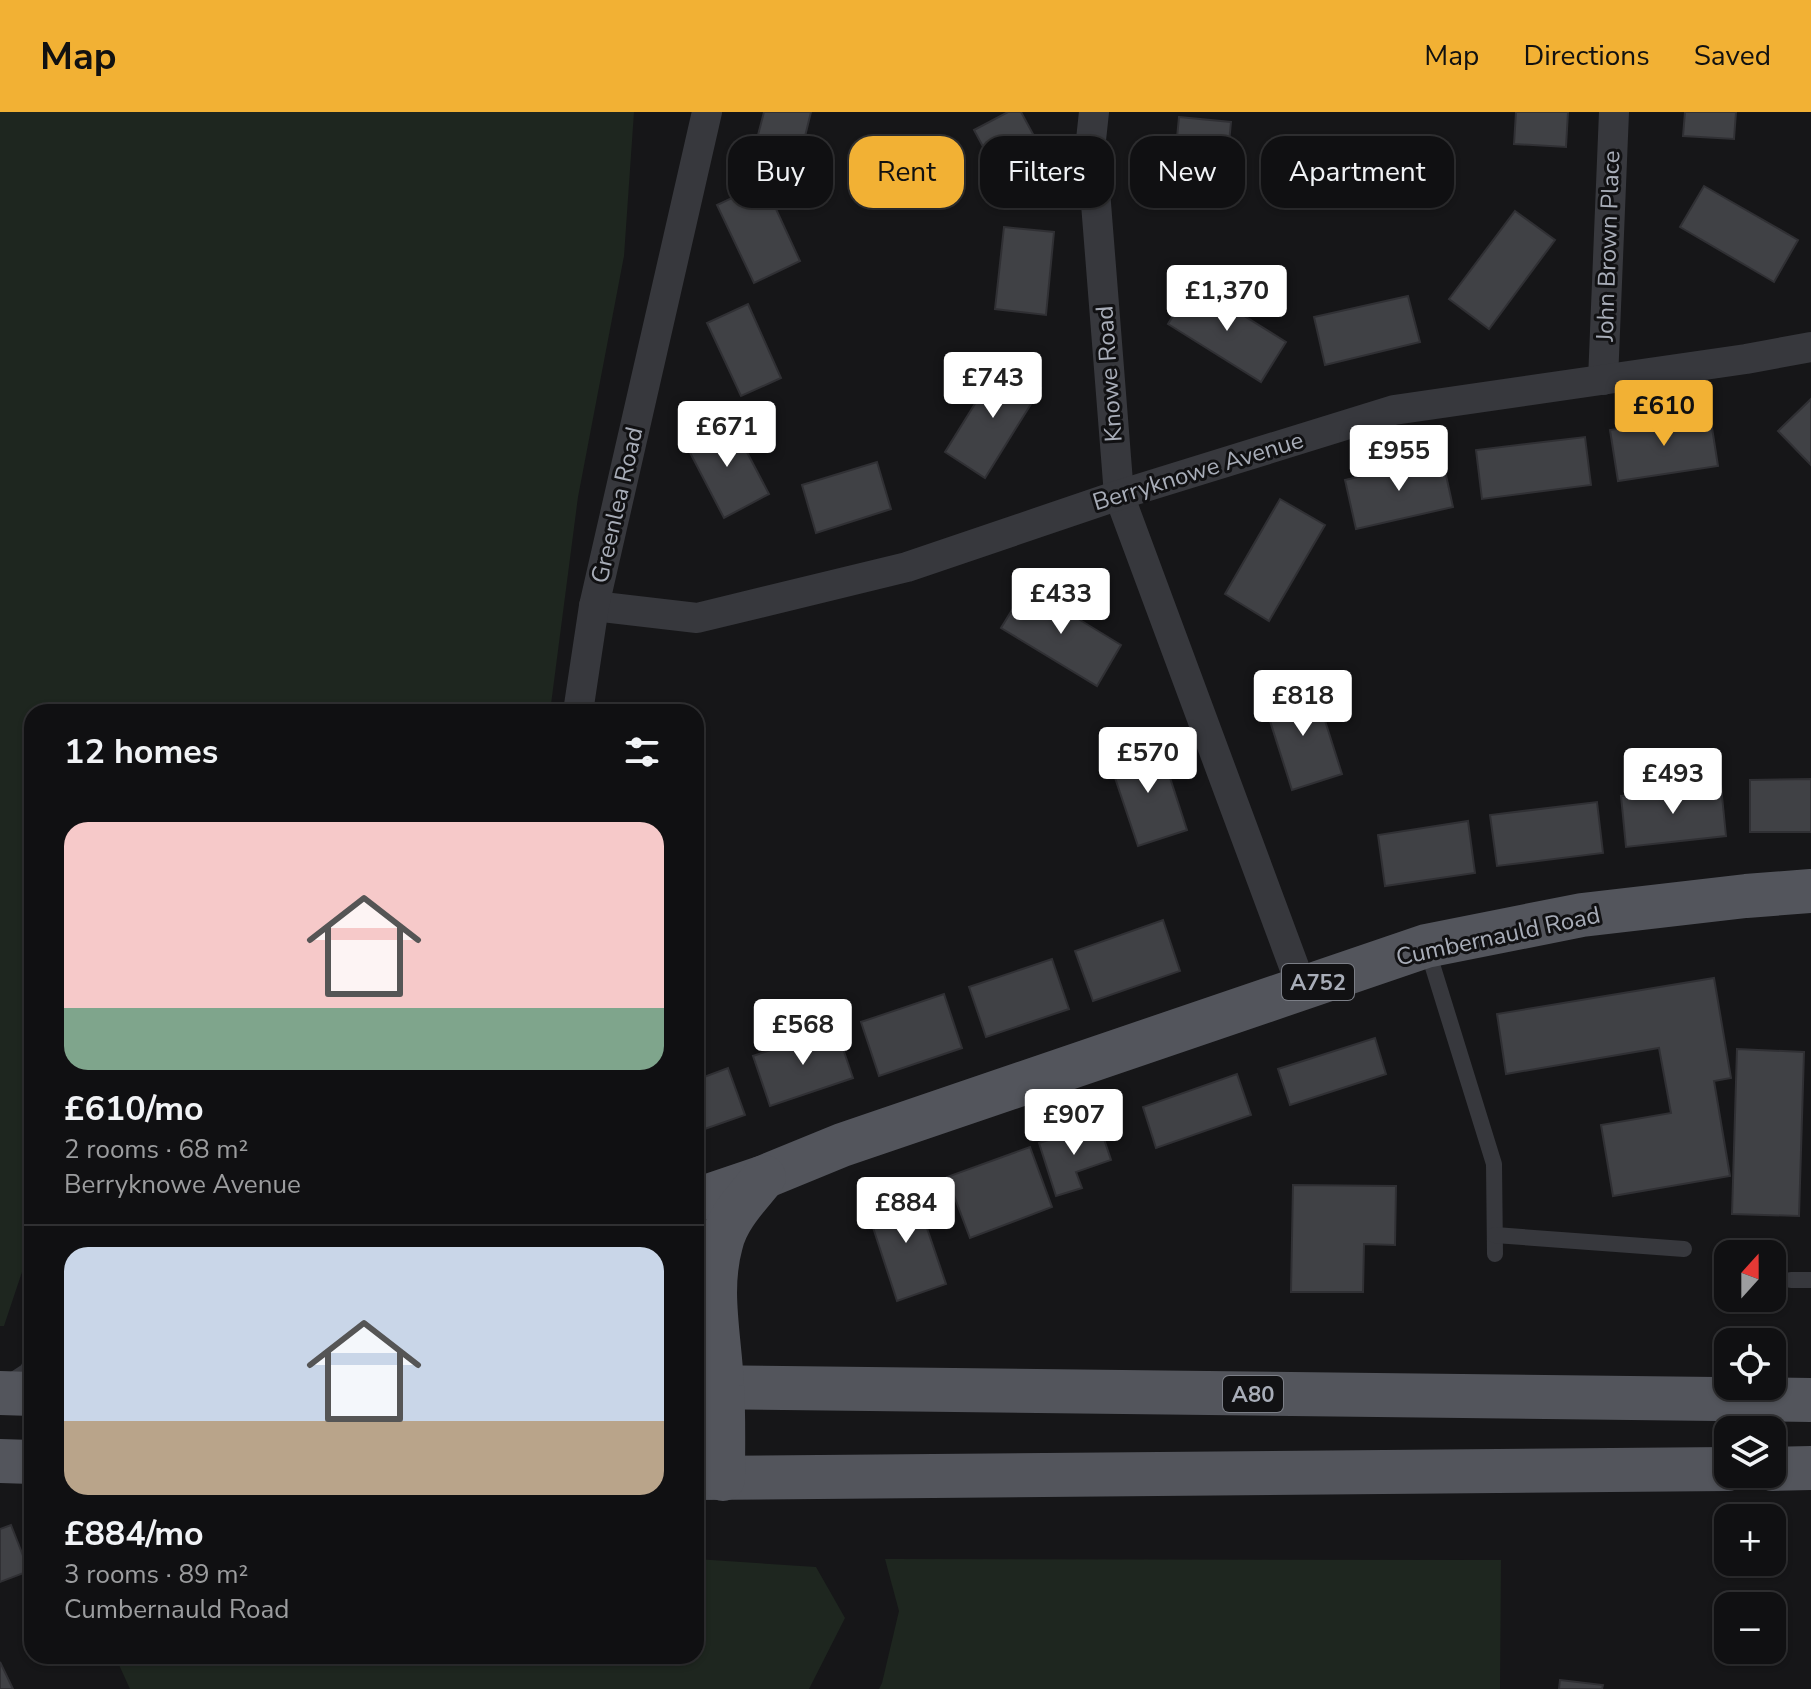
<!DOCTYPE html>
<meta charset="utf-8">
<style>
body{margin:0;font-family:"Nunito Sans",sans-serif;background:#1e1e20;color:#f1f3f6;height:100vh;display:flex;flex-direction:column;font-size:30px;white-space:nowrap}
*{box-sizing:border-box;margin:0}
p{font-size:26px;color:#9c9d9f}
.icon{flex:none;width:44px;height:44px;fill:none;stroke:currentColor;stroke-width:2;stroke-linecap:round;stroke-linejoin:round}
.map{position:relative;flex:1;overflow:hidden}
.sheet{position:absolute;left:24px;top:592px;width:680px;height:960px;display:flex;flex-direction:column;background:#101012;border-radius:24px;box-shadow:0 2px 6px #0004,0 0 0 2px #303032}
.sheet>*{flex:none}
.banner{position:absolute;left:728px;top:24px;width:760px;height:72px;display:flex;gap:16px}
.needle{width:52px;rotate:21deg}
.buttons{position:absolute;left:1714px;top:1128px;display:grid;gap:16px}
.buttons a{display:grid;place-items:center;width:72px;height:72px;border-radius:16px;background:#101012;box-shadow:0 2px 6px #0004,0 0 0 2px #303032;font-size:40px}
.price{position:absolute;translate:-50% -68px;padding:0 18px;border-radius:8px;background:#fff;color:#222;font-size:26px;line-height:52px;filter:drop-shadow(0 2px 4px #0008)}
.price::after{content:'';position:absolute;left:50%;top:48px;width:24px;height:18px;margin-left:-12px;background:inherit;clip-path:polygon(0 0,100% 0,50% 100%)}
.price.active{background:#f2b134;color:#111}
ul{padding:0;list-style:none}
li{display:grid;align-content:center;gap:16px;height:424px;padding:0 40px}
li+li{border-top:2px solid #303032}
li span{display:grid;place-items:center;height:248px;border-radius:24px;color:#555}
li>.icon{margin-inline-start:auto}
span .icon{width:144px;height:144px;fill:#fffc;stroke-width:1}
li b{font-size:34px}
h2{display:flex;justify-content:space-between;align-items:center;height:96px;padding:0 40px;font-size:34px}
.tag{padding:0 28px;border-radius:24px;background:#101012;box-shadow:0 2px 6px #0004,0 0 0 2px #303032;font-size:28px;line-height:72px}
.tag.active{background:#f2b134;color:#111}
header{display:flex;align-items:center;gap:48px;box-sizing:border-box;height:112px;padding:0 40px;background:#f2b134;color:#111}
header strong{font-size:38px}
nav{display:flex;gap:44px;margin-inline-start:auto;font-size:28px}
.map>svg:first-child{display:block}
.green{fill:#1e261f}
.building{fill:#404145;stroke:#303034;stroke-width:2}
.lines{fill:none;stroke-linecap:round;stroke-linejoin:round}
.lane{stroke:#37383d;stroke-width:16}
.street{stroke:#37383d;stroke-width:30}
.primary{stroke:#53555c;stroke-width:44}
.labels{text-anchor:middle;stroke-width:6;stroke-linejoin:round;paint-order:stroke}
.shield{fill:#111113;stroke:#7b7e86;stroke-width:2}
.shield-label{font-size:22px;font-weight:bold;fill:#a8adb8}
.street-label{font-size:24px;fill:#a8adb8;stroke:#111113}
</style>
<header>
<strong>Map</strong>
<nav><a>Map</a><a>Directions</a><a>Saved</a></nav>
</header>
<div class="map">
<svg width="1811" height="1577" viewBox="0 0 1811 1577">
<rect width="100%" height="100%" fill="#161618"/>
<!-- green -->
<g class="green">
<path d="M0 0H634L624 144 578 385 550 600H32V1130L4 1214H0Z"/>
<path d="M696 1447 816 1455 845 1506 809 1577H130L115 1544H696Z"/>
<path d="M885 1447 1501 1448 1500 1577H879L882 1571 899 1499Z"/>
</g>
<!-- building -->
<g class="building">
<path d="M764 0H811L797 57 752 46Z"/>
<path d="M1008 0H1021L1059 70 1015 94 974 18Z"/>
<path d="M1516 0H1568L1566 35 1514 32Z"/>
<path d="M1685 0H1736L1734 27 1683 24Z"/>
<path d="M1179 5 1231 10 1223 93 1171 88Z"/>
<path d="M764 71 800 149 754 171 717 93Z"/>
<path d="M1704 74 1798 128 1774 170 1680 115Z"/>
<path d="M1515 99 1555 128 1489 217 1449 187Z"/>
<path d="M1004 115 1054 120 1046 203 995 197Z"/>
<path d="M1193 172 1286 230 1261 270 1168 212Z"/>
<path d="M1408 184 1420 230 1325 253 1314 205Z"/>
<path d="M748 192 781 266 741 284 707 211Z"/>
<path d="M1001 250 1041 276 985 366 945 340Z"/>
<path d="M1811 287V353L1778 319Z"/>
<path d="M1710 303 1718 354 1618 369 1610 318Z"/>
<path d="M730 308 769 382 724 406 685 331Z"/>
<path d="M1585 325 1591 373 1482 387 1476 338Z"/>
<path d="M1442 345 1453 395 1356 417 1345 368Z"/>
<path d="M877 350 891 397 816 421 802 373Z"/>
<path d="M1280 387 1325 413 1269 509 1225 482Z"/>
<path d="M1026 475 1121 533 1097 574 1001 516Z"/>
<path d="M1314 574 1342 662 1292 678 1264 590Z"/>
<path d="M1159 632 1187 718 1138 734 1109 648Z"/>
<path d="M1811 667V720H1750V668Z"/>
<path d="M1721 674 1726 724 1626 735 1621 684Z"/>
<path d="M1597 690 1603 741 1497 754 1490 703Z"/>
<path d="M1468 709 1475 761 1385 774 1378 723Z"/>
<path d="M1163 808 1180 859 1093 889 1075 839Z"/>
<path d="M1052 847 1069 897 986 925 969 875Z"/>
<path d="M1714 866 1731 966 1714 969 1730 1064 1613 1084 1601 1013 1671 1001 1659 936 1506 962 1497 902Z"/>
<path d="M944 882 962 936 879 964 861 910Z"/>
<path d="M836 916 853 966 770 994 753 944Z"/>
<path d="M1375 926 1386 962 1290 993 1278 957Z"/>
<path d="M1737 937 1804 940 1799 1104 1732 1102Z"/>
<path d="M728 956 745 1003 696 1020V968Z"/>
<path d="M1237 962 1251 1003 1156 1036 1143 995Z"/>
<path d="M1099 1012 1111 1048 1076 1060 1082 1076 1056 1084 1039 1031Z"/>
<path d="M1030 1035 1052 1095 970 1126 947 1065Z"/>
<path d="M1293 1073 1396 1074 1395 1133 1364 1132 1363 1180H1291Z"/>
<path d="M914 1078 946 1172 897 1189 866 1094Z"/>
<path d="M11 1413 29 1459 0 1470V1417Z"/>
<path d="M0 1550 13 1577H0Z"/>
<path d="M1560 1568 1603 1573 1602 1577H1559Z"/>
</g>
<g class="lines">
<!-- lane -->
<g class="lane">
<path d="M1427 836 1494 1052 1495 1142"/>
<path d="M1495 1123 1684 1137"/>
<path d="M1791 1168H1811"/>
<path d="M10 1270 27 1259 32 1250"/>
</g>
<!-- street -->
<g class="street">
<path d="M1094 0 1091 28 1119 383 1302 876"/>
<path d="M1603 268 1614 0"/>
<path d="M594 494 697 506 907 455 1119 383 1394 298 1746 247 1811 235"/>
<path d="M578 600 594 494 707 0"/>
</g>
<!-- primary -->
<g class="primary">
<path d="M696 1088 764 1065 842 1033 1426 834 1582 803 1746 784 1811 779"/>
<path d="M696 1275 1811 1288"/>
<path d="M0 1281 32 1282"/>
<path d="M0 1349 32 1350"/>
<path d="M1772 1357 1811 1356"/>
<path d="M696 1366 1728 1357"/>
<path d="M723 1367C723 1336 724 1305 722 1274 720 1226 708 1179 721 1132 727 1106 748 1085 764 1065"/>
</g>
</g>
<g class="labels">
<!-- shield labels -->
<g class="shield">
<rect x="1282" y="852" width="72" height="36" rx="6"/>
<rect x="1223" y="1264" width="60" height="36" rx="6"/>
</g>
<g class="shield-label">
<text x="1318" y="878">A752</text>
<text x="1253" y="1290">A80</text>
</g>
<!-- street labels -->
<g class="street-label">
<text transform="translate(1608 134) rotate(-88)" y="8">John Brown Place</text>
<text transform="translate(1109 262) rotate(-94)" y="8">Knowe Road</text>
<text transform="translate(1198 359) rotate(-17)" y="8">Berryknowe Avenue</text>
<text transform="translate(617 393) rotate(-77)" y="8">Greenlea Road</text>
<text transform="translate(1498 824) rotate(-12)" y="8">Cumbernauld Road</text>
</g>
</g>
</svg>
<div class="buttons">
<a><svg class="needle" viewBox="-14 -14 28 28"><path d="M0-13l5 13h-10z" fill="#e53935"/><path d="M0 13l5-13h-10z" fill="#9c9d9f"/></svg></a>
<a><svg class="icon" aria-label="locate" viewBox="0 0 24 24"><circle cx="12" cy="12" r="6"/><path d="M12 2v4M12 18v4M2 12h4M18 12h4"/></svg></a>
<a><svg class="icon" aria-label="layers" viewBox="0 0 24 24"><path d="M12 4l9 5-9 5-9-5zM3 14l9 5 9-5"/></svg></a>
<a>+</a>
<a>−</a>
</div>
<b class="price" style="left:1227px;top:221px">£1,370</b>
<b class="price" style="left:993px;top:308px">£743</b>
<b class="price active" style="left:1664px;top:336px">£610</b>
<b class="price" style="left:727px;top:357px">£671</b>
<b class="price" style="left:1399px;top:381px">£955</b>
<b class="price" style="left:1061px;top:524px">£433</b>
<b class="price" style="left:1303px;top:626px">£818</b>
<b class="price" style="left:1148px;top:683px">£570</b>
<b class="price" style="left:1673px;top:704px">£493</b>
<b class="price" style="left:803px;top:955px">£568</b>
<b class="price" style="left:1074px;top:1045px">£907</b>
<b class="price" style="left:906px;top:1133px">£884</b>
<div class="banner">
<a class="tag">Buy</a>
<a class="tag active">Rent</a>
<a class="tag">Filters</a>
<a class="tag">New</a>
<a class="tag">Apartment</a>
</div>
<section class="sheet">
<h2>12 homes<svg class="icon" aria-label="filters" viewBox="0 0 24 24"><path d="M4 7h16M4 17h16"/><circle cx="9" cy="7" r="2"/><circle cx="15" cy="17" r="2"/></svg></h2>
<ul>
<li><span style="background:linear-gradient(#f6c9c9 75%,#7fa58c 0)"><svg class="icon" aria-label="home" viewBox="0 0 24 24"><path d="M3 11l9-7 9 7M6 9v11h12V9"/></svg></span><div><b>£610/mo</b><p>2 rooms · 68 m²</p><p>Berryknowe Avenue</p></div></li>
<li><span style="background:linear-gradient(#c9d6e8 70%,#b9a48a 0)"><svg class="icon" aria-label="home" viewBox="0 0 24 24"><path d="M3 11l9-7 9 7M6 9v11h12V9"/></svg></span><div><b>£884/mo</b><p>3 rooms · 89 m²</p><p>Cumbernauld Road</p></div></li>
</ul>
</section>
</div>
